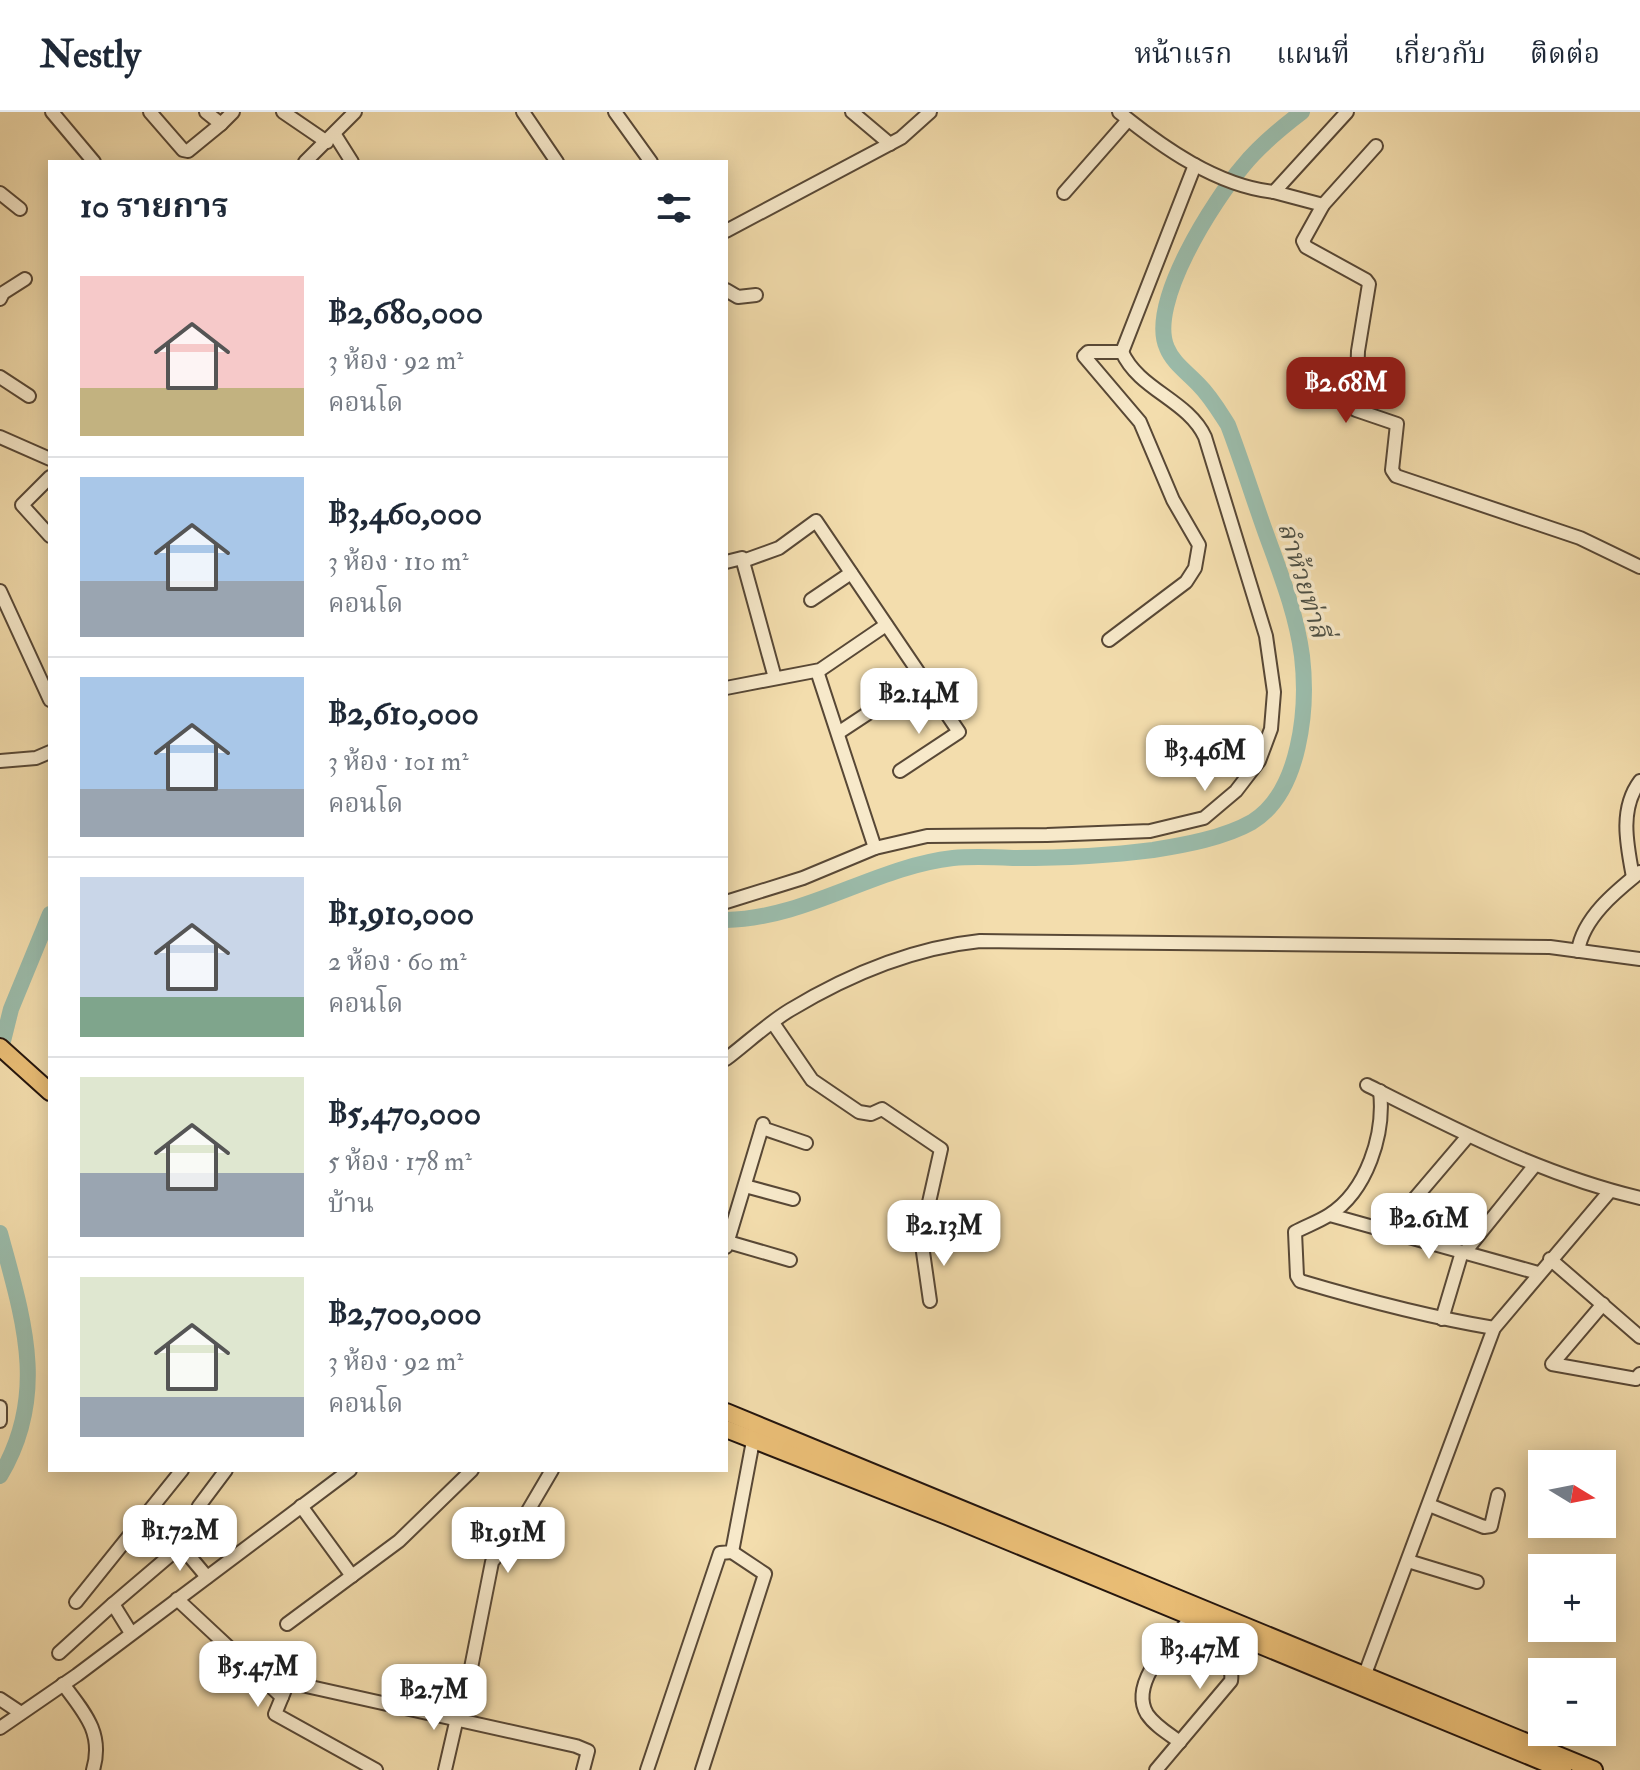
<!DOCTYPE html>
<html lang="th">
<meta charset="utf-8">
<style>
body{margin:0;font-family:"IM FELL Double Pica","Noto Serif Thai",serif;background:#f6f6f7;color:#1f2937;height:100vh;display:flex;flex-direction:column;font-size:30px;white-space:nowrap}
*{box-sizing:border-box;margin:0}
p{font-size:26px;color:#747a83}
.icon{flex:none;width:44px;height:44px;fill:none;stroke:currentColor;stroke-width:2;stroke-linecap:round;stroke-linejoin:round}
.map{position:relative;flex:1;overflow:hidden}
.panel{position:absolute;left:48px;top:48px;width:680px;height:1312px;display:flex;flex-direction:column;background:#fff;border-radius:0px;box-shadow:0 4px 20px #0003}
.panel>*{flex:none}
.needle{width:52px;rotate:100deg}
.controls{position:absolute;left:1528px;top:1338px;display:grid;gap:16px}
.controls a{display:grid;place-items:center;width:88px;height:88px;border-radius:0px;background:#fff;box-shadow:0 4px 20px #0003;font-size:40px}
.price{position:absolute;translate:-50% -68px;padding:0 18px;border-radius:16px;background:#fff;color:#222;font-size:26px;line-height:52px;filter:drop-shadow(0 2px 4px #0008)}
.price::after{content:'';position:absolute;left:50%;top:48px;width:24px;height:18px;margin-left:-12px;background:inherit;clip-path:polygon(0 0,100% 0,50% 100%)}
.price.on{background:#8f2418;color:#fff}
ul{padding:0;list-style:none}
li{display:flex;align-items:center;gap:24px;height:200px;padding:0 32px}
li+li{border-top:2px solid #e0e1e3}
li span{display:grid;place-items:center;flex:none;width:224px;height:160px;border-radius:0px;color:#555}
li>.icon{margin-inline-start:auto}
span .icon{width:96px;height:96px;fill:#fffc;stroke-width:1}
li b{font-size:34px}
h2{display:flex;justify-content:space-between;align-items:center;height:96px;padding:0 32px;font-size:34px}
header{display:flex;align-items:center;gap:48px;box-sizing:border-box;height:112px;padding:0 40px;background:#fff;border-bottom:2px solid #e0e1e3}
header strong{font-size:38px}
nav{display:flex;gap:44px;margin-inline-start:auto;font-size:28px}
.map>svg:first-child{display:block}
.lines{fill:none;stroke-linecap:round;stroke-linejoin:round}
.river{stroke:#9bbcab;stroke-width:16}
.minor-casing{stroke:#584836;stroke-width:16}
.major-casing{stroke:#25160e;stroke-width:20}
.minor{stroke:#f7e9ca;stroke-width:12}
.major{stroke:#eabe76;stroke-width:16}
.labels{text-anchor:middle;stroke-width:7;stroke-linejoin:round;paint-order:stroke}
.water-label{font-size:26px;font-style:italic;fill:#4e5045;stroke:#f7e9ca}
</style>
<header>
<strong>Nestly</strong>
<nav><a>หน้าแรก</a><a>แผนที่</a><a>เกี่ยวกับ</a><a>ติดต่อ</a></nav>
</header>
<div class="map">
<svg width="1640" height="1658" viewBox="0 0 1640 1658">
<rect width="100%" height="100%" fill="#f3ddad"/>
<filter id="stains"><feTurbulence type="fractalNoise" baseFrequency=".0025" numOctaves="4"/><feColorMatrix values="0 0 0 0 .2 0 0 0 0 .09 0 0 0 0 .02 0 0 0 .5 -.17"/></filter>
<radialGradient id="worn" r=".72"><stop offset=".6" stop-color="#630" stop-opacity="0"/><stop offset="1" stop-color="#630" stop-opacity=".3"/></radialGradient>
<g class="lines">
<!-- river -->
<g class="river">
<path d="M726 808C808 806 874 755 953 746 973 744 993 745 1014 746 1060 746 1107 744 1153 738 1184 733 1224 726 1252 710 1301 680 1308 595 1302 544 1296 499 1279 458 1264 416 1252 382 1241 347 1228 313 1219 299 1211 285 1199 273 1188 261 1173 251 1167 236 1147 192 1214 88 1243 54 1260 33 1281 16 1302 0"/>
<path d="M0 941 11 897 50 802"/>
<path d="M0 1121C23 1206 49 1282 0 1364"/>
</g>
<defs>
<g id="minor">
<path d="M52 0 94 50"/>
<path d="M150 0 183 38 188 39 221 12 206 0"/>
<path d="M283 0 327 30"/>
<path d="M523 0 557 50"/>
<path d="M615 0 651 50"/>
<path d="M852 0 890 32"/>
<path d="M1119 0C1162 35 1217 74 1274 80L1347 0"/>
<path d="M221 12 233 0"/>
<path d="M335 23 352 50"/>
<path d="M1376 34 1323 93 1303 129 1306 135 1366 168 1369 172 1358 239 1356 298 1397 312 1392 358 1396 364 1580 426 1640 455"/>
<path d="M305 50 355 0"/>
<path d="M1274 80 1323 93"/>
<path d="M0 81 20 97"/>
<path d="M1064 81 1128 8"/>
<path d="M726 119 901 26 930 0"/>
<path d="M726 178 738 185 756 183"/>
<path d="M0 187 3 181 25 167"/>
<path d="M0 265 29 284"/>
<path d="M0 325 50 347"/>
<path d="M50 365 22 393 50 424"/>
<path d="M743 449 779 436 816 409 959 620 900 659"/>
<path d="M726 450 742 446 775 566"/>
<path d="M0 479 50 588"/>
<path d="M811 488 851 461"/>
<path d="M1109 528 1186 470 1195 456 1199 433 1173 388 1140 310 1084 244 1088 240H1122L1195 53"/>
<path d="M817 559 875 736"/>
<path d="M726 576 820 558 886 513"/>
<path d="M838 621 923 565"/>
<path d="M0 649 36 646 50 640"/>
<path d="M1633 765C1627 733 1619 697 1640 669"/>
<path d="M726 790 803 766 875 736 927 724 1047 723 1150 719 1204 706 1236 679 1259 649 1271 617 1274 580 1266 524 1205 325C1188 288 1139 278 1122 240"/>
<path d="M1578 839C1583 806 1615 780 1640 760"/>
<path d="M773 911 812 968 859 1000 871 1002 882 997 941 1037 921 1126 930 1189"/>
<path d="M726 947C747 931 767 912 790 898 848 863 912 836 980 829L1550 835 1640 847"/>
<path d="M1367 973C1456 1018 1543 1063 1640 1086"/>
<path d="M1380 979C1385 1022 1367 1079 1329 1103 1318 1110 1306 1114 1295 1120L1297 1164 1300 1169C1364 1188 1428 1205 1494 1216"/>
<path d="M762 1016 806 1031"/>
<path d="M745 1074 793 1087"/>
<path d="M1330 1103 1538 1161"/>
<path d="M1388 1118 1468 1024"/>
<path d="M728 1130 790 1148"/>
<path d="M726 1135 763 1012"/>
<path d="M1465 1140 1535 1053"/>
<path d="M1550 1147 1640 1225"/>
<path d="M1603 1192 1552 1252 1636 1267 1640 1262"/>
<path d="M1442 1207 1462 1140"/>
<path d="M0 1295V1309"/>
<path d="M1429 1393 1484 1415 1491 1414 1498 1383"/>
<path d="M301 1394 352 1464"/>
<path d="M181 1434 207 1465"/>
<path d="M1408 1449 1477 1470"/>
<path d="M177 1487 282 1585 275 1602 376 1658"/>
<path d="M76 1490 182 1358"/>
<path d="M113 1492 181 1434 199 1394 226 1358"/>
<path d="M287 1512 399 1429 472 1358"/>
<path d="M59 1541 113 1492 131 1521"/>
<path d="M1365 1562 1494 1216 1610 1079"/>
<path d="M468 1571 492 1450 515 1421 552 1358"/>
<path d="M63 1572C84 1600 104 1621 93 1658"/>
<path d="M282 1585 288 1570 576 1634 588 1639 583 1658"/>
<path d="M0 1587 21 1601"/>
<path d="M0 1616 77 1563 350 1358"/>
<path d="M1180 1630C1169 1622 1155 1614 1147 1602 1128 1571 1173 1528 1192 1505"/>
<path d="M445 1658 457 1606"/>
<path d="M647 1658 720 1441 732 1440 753 1329"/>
<path d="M702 1658 765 1462 732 1440"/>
<path d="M1156 1658 1231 1569C1234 1548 1218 1542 1205 1529L1210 1512"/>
</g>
<g id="major">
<path d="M0 935 50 980"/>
<path d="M726 1300 1594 1658"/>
<path d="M726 1317 947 1404 1563 1658"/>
</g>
</defs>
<!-- minor casing -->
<use href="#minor" class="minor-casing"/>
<!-- major casing -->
<use href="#major" class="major-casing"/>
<!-- minor -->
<use href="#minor" class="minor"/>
<!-- major -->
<use href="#major" class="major"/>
</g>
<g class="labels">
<!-- water labels -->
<g class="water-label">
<text transform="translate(1304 468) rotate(73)" y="9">ลำห้วยท่าลี่</text>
</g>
</g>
<rect width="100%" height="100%" filter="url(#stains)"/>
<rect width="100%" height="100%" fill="url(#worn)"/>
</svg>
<div class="controls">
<a><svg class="needle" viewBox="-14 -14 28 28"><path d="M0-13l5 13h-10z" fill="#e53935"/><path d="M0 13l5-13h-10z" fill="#747a83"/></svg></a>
<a>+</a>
<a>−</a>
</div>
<b class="price on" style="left:1346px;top:313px">฿2.68M</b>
<b class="price" style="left:919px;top:624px">฿2.14M</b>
<b class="price" style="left:1205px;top:681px">฿3.46M</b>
<b class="price" style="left:1429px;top:1149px">฿2.61M</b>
<b class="price" style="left:944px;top:1156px">฿2.13M</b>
<b class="price" style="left:180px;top:1461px">฿1.72M</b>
<b class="price" style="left:508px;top:1463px">฿1.91M</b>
<b class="price" style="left:1200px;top:1579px">฿3.47M</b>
<b class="price" style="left:258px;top:1597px">฿5.47M</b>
<b class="price" style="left:434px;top:1620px">฿2.7M</b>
<section class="panel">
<h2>10 รายการ<svg class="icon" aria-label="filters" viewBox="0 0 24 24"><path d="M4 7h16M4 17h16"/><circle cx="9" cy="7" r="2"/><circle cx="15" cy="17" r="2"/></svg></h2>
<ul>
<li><span style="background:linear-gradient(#f6c9c9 70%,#c2b280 0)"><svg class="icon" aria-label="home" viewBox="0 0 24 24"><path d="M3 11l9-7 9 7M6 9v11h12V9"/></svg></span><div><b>฿2,680,000</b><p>3 ห้อง · 92 m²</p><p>คอนโด</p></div></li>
<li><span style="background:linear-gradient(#a9c7e8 65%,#9aa5b1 0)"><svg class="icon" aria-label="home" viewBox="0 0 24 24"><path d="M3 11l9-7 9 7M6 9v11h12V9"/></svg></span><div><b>฿3,460,000</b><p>3 ห้อง · 110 m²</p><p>คอนโด</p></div></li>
<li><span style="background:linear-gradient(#a9c7e8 70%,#9aa5b1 0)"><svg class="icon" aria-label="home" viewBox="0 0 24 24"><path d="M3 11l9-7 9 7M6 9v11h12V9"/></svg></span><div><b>฿2,610,000</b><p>3 ห้อง · 101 m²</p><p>คอนโด</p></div></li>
<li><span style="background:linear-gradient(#c9d6e8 75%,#7fa58c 0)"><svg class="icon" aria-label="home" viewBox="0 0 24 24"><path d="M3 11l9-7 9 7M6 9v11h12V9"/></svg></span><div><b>฿1,910,000</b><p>2 ห้อง · 60 m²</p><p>คอนโด</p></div></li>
<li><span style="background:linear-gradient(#dfe7d0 60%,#9aa5b1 0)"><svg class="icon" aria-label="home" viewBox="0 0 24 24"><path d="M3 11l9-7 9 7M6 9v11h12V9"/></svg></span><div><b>฿5,470,000</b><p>5 ห้อง · 178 m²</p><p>บ้าน</p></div></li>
<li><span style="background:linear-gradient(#dfe7d0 75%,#9aa5b1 0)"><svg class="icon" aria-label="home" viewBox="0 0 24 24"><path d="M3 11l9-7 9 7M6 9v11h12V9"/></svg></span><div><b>฿2,700,000</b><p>3 ห้อง · 92 m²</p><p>คอนโด</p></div></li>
</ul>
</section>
</div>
